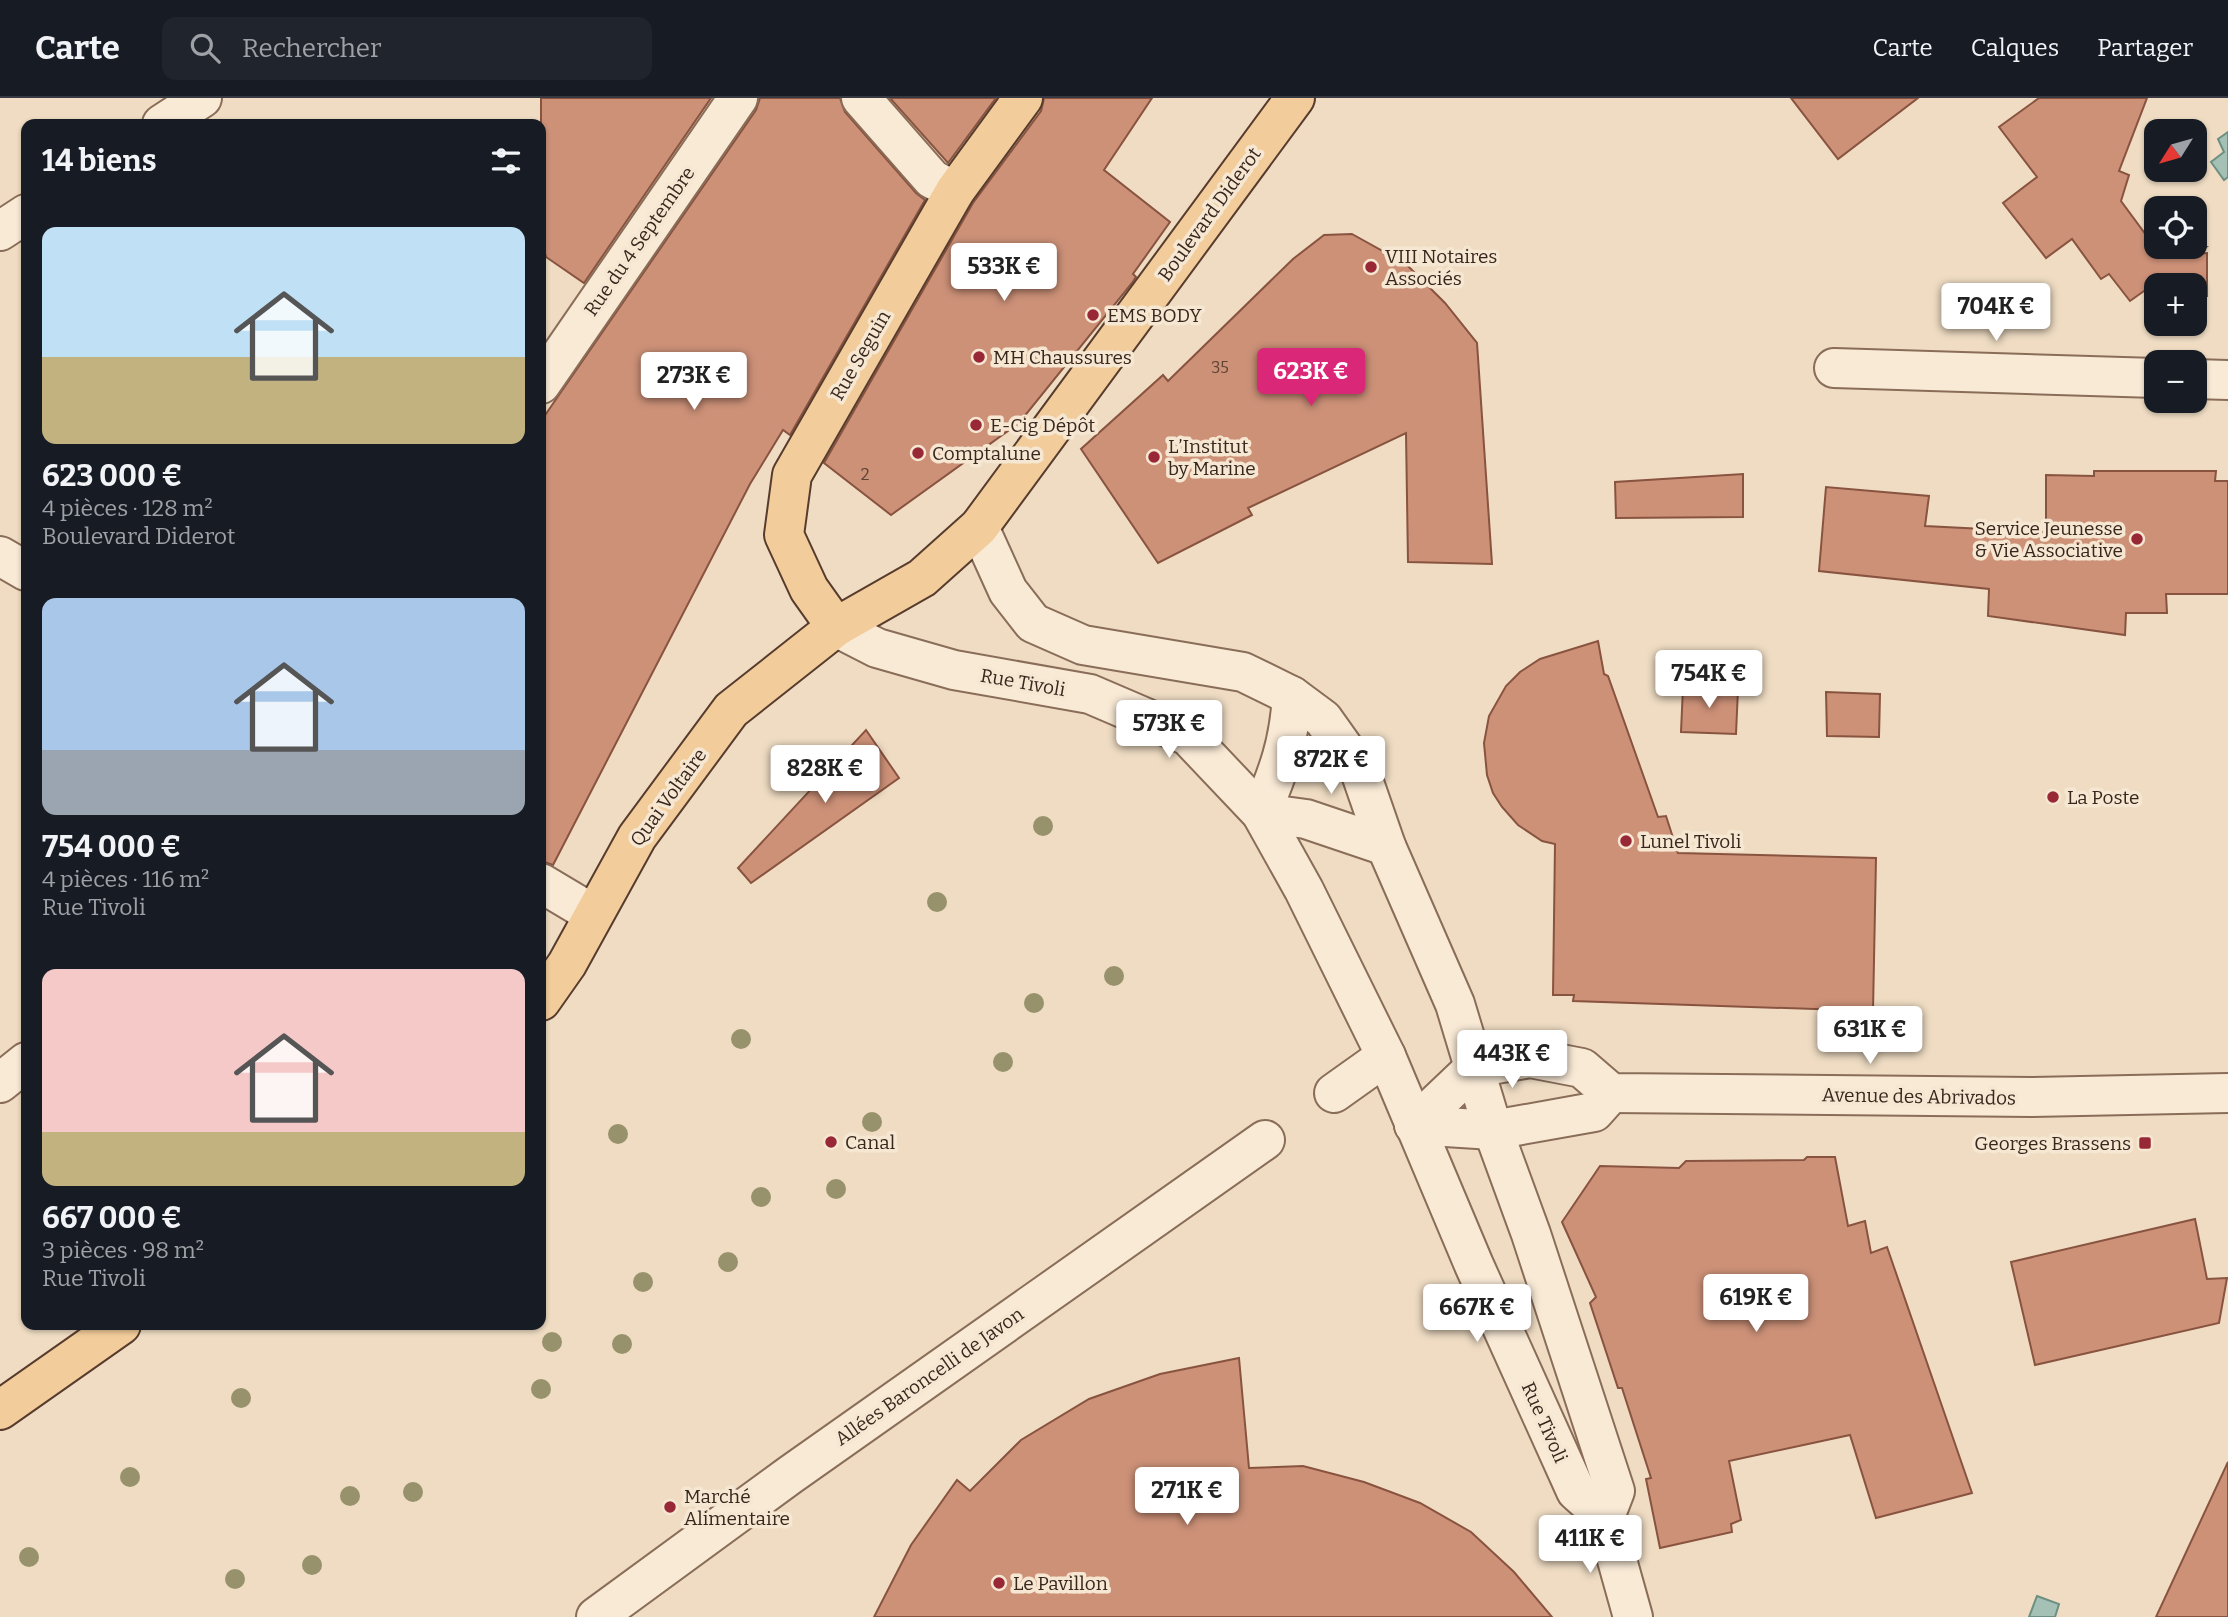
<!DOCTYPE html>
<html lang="fr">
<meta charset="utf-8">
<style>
body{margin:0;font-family:Bitter,serif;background:#20242c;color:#f1f3f6;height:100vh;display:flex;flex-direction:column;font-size:26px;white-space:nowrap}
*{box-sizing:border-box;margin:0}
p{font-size:23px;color:#9ea1a6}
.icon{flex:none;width:38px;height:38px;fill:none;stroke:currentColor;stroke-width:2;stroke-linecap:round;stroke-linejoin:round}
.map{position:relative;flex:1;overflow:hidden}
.side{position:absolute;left:21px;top:21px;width:525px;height:1211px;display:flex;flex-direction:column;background:#171b24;border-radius:14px;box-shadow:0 2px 5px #0004}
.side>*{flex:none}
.needle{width:46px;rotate:233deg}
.tools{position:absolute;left:2144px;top:21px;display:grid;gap:14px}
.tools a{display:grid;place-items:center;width:63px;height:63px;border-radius:14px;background:#171b24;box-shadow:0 2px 5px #0004;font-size:35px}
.price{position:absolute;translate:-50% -60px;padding:0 16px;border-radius:7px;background:#fff;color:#222;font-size:23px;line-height:46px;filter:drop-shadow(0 2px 4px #0008)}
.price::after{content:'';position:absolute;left:50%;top:42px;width:21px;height:16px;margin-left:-10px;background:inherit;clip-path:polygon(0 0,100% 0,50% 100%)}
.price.on{background:#db2777;color:#fff}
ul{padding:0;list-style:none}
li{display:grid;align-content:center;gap:14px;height:371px;padding:0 21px}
li span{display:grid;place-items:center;height:217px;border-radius:14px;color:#555}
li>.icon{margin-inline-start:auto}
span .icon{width:126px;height:126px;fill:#fffc;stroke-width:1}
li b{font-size:30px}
h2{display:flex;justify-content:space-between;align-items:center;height:84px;padding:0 21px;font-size:30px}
header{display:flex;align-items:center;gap:42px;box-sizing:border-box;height:98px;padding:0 35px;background:#171b24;border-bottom:2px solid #363941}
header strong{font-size:33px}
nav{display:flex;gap:38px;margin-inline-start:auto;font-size:24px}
.search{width:490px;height:63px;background:#20242c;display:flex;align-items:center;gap:18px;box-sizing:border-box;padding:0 24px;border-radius:14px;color:#9ea1a6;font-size:26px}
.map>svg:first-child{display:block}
.water{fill:#a5c1b5;stroke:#6c9082;stroke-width:2}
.building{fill:#cd9178;stroke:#88533f;stroke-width:2}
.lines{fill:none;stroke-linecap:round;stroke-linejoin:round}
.street-casing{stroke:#896d59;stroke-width:42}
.primary-casing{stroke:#573c2e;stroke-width:42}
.street{stroke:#f9ead6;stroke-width:38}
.primary{stroke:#f2cc9a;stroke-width:38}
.tree{fill:#97926c}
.poi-dot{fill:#992837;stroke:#f6e7d2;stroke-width:2.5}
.labels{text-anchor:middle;stroke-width:7;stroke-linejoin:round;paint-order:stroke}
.number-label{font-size:16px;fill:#5e4234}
.street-label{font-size:19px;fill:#39271e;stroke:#f6e7d2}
.poi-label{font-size:19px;fill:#39271e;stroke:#f6e7d2;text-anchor:start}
</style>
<header>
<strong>Carte</strong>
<div class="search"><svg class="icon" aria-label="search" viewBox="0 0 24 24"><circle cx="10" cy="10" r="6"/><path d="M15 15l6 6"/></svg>Rechercher</div>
<nav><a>Carte</a><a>Calques</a><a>Partager</a></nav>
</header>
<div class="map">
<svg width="2228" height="1519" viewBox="0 0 2228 1519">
<rect width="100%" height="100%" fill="#efdcc3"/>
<!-- water -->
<g class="water">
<path d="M2228 34V79L2224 82 2211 64 2224 54 2218 41Z"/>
<path d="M2037 1498 2059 1506 2055 1519H2029Z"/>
</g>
<!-- building -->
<g class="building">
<path d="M541 0H711L584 185 546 159 541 140Z"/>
<path d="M760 0H840L845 14 916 95 925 102 790 337 783 332 750 386 553 767 541 763V323L756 12Z"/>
<path d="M890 0H996L948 65Z"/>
<path d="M1044 0H1152L1104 72 1170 124 1133 176 1136 179 1132 185 1019 325 891 417 824 365 973 105 1041 13Z"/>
<path d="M1791 0H1918L1838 61Z"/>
<path d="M2039 0H2147L2119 73 2129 77 2121 103 2155 149H2206L2196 156 2207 155V198H2194V187L2156 189 2154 186 2130 203 2109 176 2101 181 2072 141 2046 160 2003 105 2037 79 1999 29Z"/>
<path d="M1352 136 1406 166 1445 205 1477 245 1492 466 1408 464 1406 335 1248 410 1252 417 1158 465 1081 351 1163 277 1168 283 1293 161 1324 137Z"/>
<path d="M2094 373H2216L2215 383H2228V496H2166L2167 515H2126L2125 537 1988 518 1989 491 1819 473 1826 389 1929 398 1925 428 2046 434V377L2094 378Z"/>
<path d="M1743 376V419L1616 420 1615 384Z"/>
<path d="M1598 543 1604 576 1608 578 1658 719 1666 718 1678 755 1876 760 1873 913 1573 903 1574 897H1553L1555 746 1542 743 1518 727 1502 709 1493 695 1487 677 1484 645 1489 618 1506 588 1520 574 1540 561Z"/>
<path d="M1683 589 1738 591 1736 636 1681 634Z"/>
<path d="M1826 594 1880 596 1879 639 1827 638Z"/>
<path d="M866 632 899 680 751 785 738 770Z"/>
<path d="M1807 1059H1835L1848 1128 1865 1123 1871 1155 1887 1149 1972 1395 1876 1420 1850 1337 1729 1363 1741 1422 1731 1426 1732 1434 1660 1450 1646 1381 1651 1380 1622 1290H1618L1590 1205 1596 1199 1562 1124 1600 1068 1679 1070 1686 1063 1804 1062Z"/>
<path d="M2195 1121 2207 1181 2227 1180 2219 1225 2035 1267 2011 1164Z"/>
<path d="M1239 1260 1249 1370 1303 1368 1364 1384 1420 1405 1471 1434 1514 1474 1552 1519H874L911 1447 957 1382 970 1393 1021 1342 1089 1301 1160 1276Z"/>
<path d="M2228 1364V1519H2156Z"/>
</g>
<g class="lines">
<defs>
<g id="street">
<path d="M861 0 932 81 955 93"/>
<path d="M162 26 202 0"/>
<path d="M0 133 26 116"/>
<path d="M1834 270 2156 280"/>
<path d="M2194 281 2228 282"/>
<path d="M541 286 738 0"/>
<path d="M979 429 1008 493 1033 525 1083 547 1243 574 1292 598 1323 621 1360 673 1386 748 1455 906 1493 1032 1531 1136 1615 1393 1605 1419"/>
<path d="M0 458 26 473"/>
<path d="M836 529 877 550 954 572 1090 596 1188 638 1261 715 1304 792 1386 958 1474 1167 1576 1393 1605 1419 1633 1519"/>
<path d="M1292 598C1289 645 1279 672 1261 715L1306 721 1386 748"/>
<path d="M541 785 593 816"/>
<path d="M1474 970 1530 960 1582 970 1611 995 2032 999 2228 995"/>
<path d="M0 985 26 964"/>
<path d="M1334 995 1386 958"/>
<path d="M1414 1027 1493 1032 1594 1014 1611 995"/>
<path d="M1414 1027 1474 970"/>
<path d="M596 1519 790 1377 1265 1042"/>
</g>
<g id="primary">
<path d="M836 529 809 491 784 437 792 377 955 93 1023 0"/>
<path d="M541 903 567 866 637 739 731 612 836 529 922 480 979 429 1295 0"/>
<path d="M0 1312 121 1227"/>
</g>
</defs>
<!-- street casing -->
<use href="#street" class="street-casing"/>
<!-- primary casing -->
<use href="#primary" class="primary-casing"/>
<!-- street -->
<use href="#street" class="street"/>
<!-- primary -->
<use href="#primary" class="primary"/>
</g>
<!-- trees -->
<g class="tree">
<circle cx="1043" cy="728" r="10"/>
<circle cx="937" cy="804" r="10"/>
<circle cx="1114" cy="878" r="10"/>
<circle cx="1034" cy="905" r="10"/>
<circle cx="741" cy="941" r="10"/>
<circle cx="1003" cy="964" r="10"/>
<circle cx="872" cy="1024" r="10"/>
<circle cx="618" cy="1036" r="10"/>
<circle cx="836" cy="1091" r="10"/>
<circle cx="761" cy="1099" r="10"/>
<circle cx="728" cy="1164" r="10"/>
<circle cx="643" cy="1184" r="10"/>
<circle cx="552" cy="1244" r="10"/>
<circle cx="622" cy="1246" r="10"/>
<circle cx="541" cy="1291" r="10"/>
<circle cx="241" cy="1300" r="10"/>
<circle cx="130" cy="1379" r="10"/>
<circle cx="413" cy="1394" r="10"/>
<circle cx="350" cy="1398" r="10"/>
<circle cx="29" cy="1459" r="10"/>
<circle cx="312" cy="1467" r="10"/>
<circle cx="235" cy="1481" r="10"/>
</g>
<!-- markers -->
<g class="poi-dot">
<circle cx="1371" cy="169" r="7"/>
<circle cx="1093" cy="217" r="7"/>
<circle cx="979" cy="259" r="7"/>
<circle cx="976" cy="327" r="7"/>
<circle cx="918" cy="355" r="7"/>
<circle cx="1154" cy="359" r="7"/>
<circle cx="2137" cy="441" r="7"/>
<circle cx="2053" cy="699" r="7"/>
<circle cx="1626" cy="743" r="7"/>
<circle cx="831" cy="1044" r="7"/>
<rect x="2138" y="1038" width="14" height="14" rx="3.5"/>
<circle cx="670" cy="1409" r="7"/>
<circle cx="999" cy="1485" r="7"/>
</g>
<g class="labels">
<!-- number labels -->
<g class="number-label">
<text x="1220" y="275">35</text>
<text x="865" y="382">2</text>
</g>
<!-- street labels -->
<g class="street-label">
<text transform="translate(1209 116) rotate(-54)" y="7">Boulevard Diderot</text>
<text transform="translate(639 143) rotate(-55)" y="7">Rue du 4 Septembre</text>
<text transform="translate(860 257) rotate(-60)" y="7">Rue Seguin</text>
<text transform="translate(1023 584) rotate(10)" y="7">Rue Tivoli</text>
<text transform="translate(668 699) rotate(-54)" y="7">Quai Voltaire</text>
<text transform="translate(1919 998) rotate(1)" y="7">Avenue des Abrivados</text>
<text transform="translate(929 1278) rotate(-35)" y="7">Allées Baroncelli de Javon</text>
<text transform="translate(1545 1324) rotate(66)" y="7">Rue Tivoli</text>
</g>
<!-- poi labels -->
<g class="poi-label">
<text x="1385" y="165">VIII Notaires<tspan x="1385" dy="22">Associés</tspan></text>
<text x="1107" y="224">EMS BODY</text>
<text x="993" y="266">MH Chaussures</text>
<text x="990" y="334">E-Cig Dépôt</text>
<text x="1168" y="355">L’Institut<tspan x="1168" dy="22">by Marine</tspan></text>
<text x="932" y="362">Comptalune</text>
<text x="2123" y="437" text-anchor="end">Service Jeunesse<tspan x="2123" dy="22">&amp; Vie Associative</tspan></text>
<text x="2067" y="706">La Poste</text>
<text x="1640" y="750">Lunel Tivoli</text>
<text x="845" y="1051">Canal</text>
<text x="2131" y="1052" text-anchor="end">Georges Brassens</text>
<text x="684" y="1405">Marché<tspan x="684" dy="22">Alimentaire</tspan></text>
<text x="1013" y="1492">Le Pavillon</text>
</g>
</g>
</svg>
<div class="tools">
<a><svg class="needle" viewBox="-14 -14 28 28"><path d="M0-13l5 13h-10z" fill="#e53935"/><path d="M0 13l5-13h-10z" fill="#9ea1a6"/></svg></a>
<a><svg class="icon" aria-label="locate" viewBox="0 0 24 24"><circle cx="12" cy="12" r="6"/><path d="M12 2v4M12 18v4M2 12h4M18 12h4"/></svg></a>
<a>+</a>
<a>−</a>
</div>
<b class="price" style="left:1004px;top:205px">533K €</b>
<b class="price" style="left:1996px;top:245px">704K €</b>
<b class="price on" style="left:1311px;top:310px">623K €</b>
<b class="price" style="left:694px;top:314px">273K €</b>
<b class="price" style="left:1709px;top:612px">754K €</b>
<b class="price" style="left:1169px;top:662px">573K €</b>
<b class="price" style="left:1331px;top:698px">872K €</b>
<b class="price" style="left:825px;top:707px">828K €</b>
<b class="price" style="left:1870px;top:968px">631K €</b>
<b class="price" style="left:1512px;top:992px">443K €</b>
<b class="price" style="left:1756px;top:1236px">619K €</b>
<b class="price" style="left:1477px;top:1246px">667K €</b>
<b class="price" style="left:1187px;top:1429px">271K €</b>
<b class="price" style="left:1590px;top:1477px">411K €</b>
<section class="side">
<h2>14 biens<svg class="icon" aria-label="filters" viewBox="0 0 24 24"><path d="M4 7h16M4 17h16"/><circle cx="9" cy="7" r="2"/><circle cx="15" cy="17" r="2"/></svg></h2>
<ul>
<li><span style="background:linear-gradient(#bfe0f5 60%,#c2b280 0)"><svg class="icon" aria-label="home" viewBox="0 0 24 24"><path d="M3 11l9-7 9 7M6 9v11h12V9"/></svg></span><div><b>623 000 €</b><p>4 pièces · 128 m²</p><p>Boulevard Diderot</p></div></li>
<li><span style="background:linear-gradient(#a9c7e8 70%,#9aa5b1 0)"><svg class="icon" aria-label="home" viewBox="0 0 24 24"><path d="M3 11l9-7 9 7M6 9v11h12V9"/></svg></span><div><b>754 000 €</b><p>4 pièces · 116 m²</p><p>Rue Tivoli</p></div></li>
<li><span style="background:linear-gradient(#f6c9c9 75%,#c2b280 0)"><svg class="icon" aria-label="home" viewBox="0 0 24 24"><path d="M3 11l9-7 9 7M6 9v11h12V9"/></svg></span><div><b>667 000 €</b><p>3 pièces · 98 m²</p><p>Rue Tivoli</p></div></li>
</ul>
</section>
</div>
